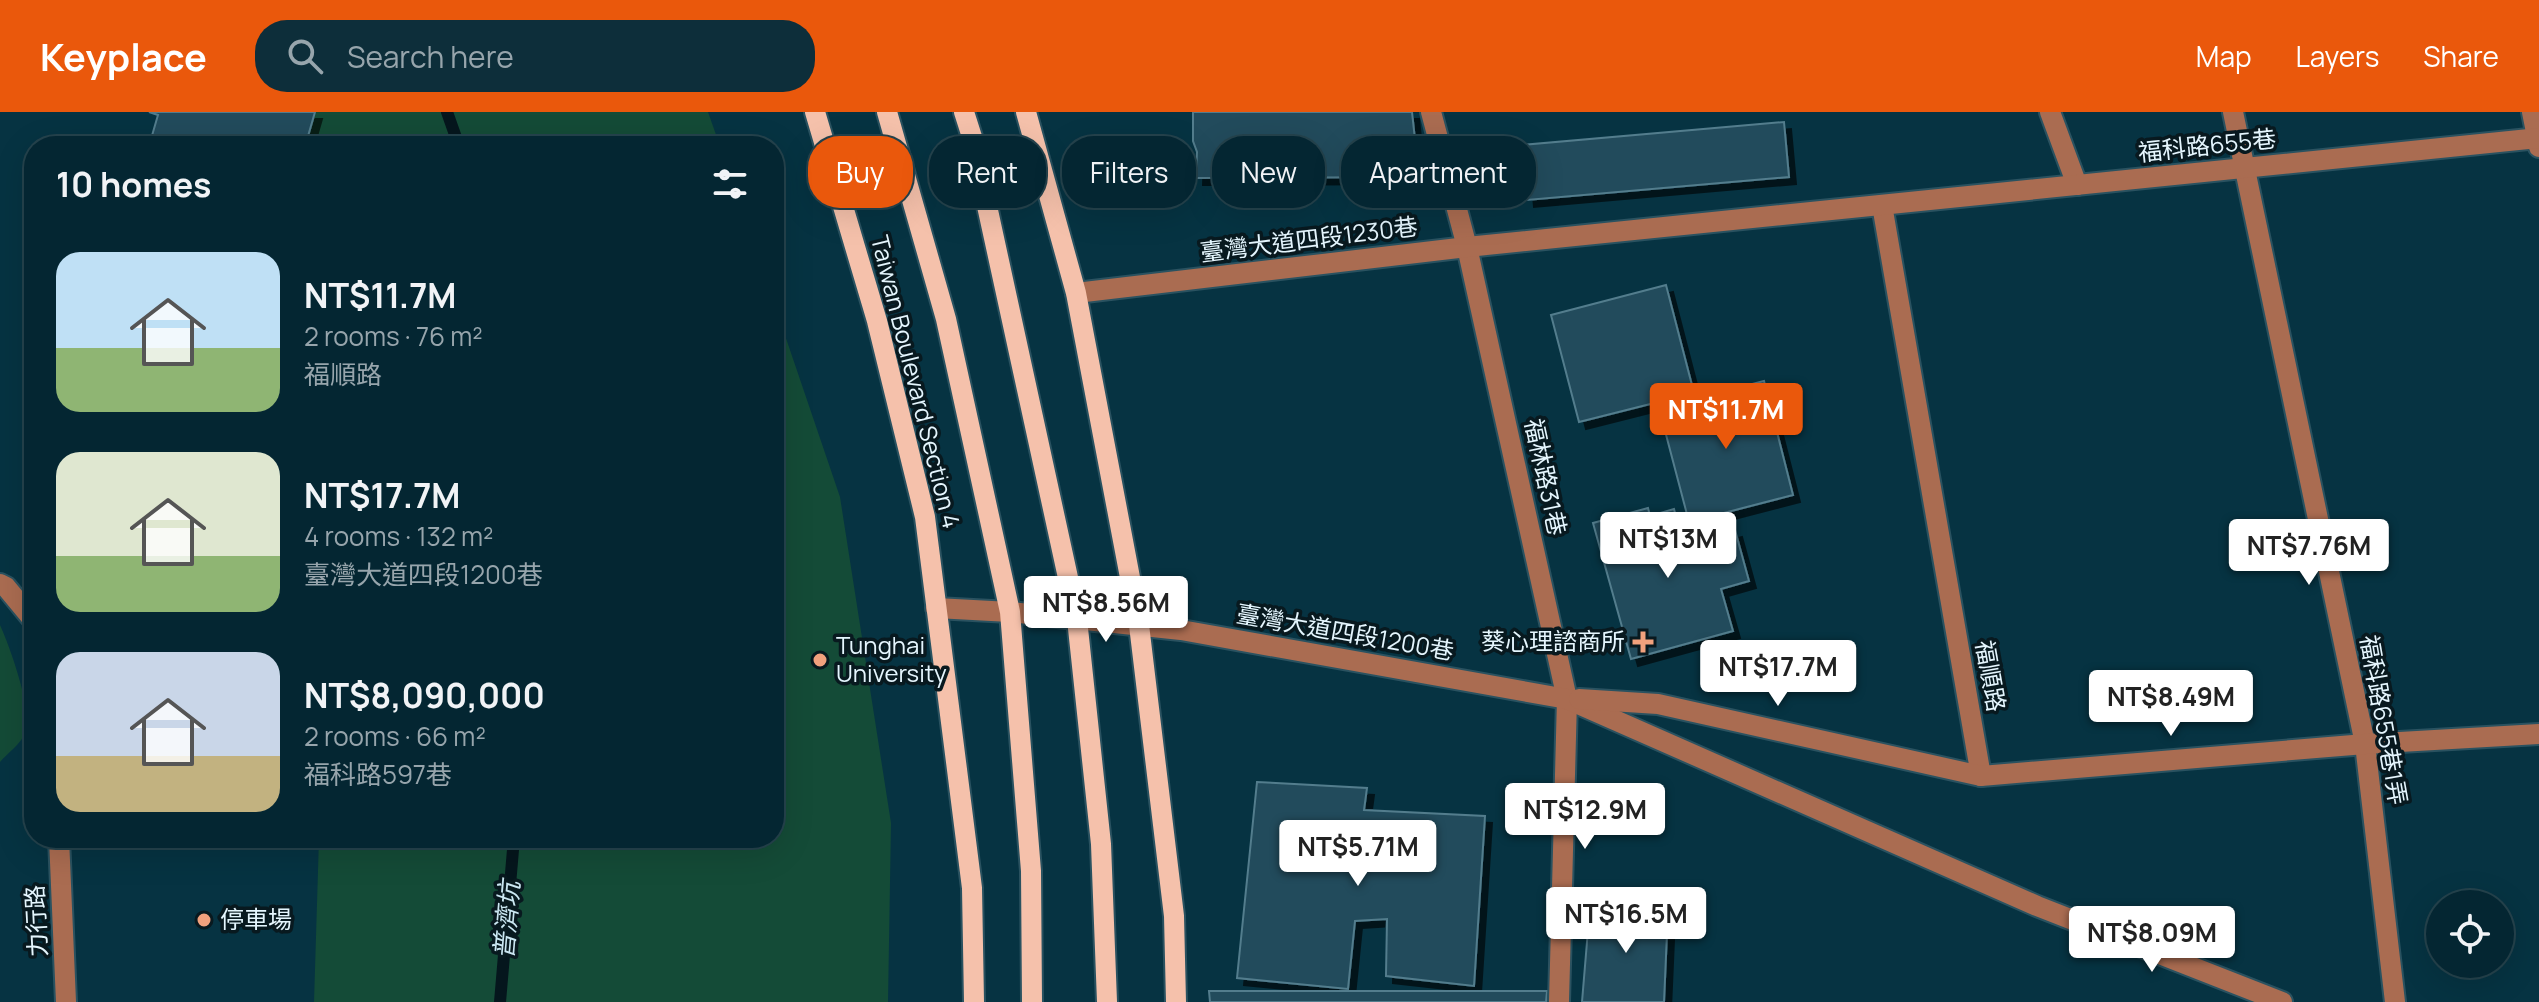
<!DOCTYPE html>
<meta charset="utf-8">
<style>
body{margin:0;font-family:Manrope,"Noto Sans TC",sans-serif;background:#0d2e3a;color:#f1f3f6;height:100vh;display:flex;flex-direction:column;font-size:30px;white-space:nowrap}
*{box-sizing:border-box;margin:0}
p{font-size:26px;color:#97a5ac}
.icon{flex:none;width:44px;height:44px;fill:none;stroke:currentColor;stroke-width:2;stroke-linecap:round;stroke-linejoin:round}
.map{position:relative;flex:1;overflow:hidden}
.panel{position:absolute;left:24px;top:24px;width:760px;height:712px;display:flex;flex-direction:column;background:#042632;border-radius:32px;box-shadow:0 8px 32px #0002,0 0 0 2px #25434d}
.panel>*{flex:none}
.hud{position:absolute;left:808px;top:24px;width:760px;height:72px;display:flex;gap:16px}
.tools{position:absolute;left:2426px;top:778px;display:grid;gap:16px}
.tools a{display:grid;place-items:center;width:88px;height:88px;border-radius:50%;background:#042632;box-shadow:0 8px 32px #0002,0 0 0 2px #25434d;font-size:40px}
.price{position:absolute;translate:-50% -68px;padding:0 18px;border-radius:8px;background:#fff;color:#222;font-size:26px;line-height:52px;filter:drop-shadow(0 2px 4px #0008)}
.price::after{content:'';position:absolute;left:50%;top:48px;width:24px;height:18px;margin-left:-12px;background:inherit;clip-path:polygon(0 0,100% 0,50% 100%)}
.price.selected{background:#ea580c;color:#fff}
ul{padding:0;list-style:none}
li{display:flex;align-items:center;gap:24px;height:200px;padding:0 32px}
li span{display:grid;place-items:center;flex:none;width:224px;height:160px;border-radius:24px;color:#555}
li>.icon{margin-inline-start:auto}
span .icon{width:96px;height:96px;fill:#fffc;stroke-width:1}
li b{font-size:34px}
h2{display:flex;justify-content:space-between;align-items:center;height:96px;padding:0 32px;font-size:34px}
.pill{padding:0 28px;border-radius:32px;background:#042632;box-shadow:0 8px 32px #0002,0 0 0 2px #25434d;font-size:28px;line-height:72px}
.pill.selected{background:#ea580c;color:#fff}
header{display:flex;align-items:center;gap:48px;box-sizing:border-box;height:112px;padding:0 40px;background:#ea580c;color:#fff}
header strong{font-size:38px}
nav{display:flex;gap:44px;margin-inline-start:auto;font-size:28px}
.search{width:560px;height:72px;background:#0d2e3a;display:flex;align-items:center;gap:20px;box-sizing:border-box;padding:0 28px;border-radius:32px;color:#97a5ac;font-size:30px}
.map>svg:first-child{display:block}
.green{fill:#144b37}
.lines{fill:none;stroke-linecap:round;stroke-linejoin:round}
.stream{stroke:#05161d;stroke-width:12}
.building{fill:#224b5b;stroke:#537d8d;stroke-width:2;filter:url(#shadow)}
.minor-casing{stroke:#2a5260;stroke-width:24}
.major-casing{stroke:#2a5260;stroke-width:24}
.minor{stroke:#aa6c51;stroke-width:20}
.major{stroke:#f5c1ab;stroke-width:20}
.poi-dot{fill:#f1a17d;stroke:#08191f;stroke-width:3}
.labels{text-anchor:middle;stroke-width:7;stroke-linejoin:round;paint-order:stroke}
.street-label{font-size:24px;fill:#e5f6fe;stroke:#08191f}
.poi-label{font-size:24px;fill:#e5f6fe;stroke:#08191f;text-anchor:start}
.water-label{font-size:26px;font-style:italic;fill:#cbe7f2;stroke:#08191f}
</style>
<header>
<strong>Keyplace</strong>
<div class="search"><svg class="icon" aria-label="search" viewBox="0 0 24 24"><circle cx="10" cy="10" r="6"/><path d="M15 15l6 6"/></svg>Search here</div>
<nav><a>Map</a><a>Layers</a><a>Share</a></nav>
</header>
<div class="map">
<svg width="2539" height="890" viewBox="0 0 2539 890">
<defs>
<filter id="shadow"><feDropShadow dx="7" dy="7" stdDeviation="0" flood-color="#0009"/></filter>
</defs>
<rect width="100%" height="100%" fill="#063342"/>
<!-- green -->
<g class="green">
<path d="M315 0H708L720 34H318L306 31Z"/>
<path d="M774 191 840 385 891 711 888 890H314L319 726H774Z"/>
<path d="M0 513C9 532 35 604 25 622 20 632 8 641 0 650Z"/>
</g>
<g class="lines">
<!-- stream -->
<g class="stream">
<path d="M447 0 459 34"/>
<path d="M500 890 514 726"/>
</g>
</g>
<!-- building -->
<g class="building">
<path d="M149 0H315L306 31 318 34H149L158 3Z"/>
<path d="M1193 0H1412L1419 65 1196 66 1197 40 1193 29Z"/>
<path d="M1784 10 1789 65 1527 88 1522 33Z"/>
<path d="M1666 173 1694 281 1579 310 1551 203Z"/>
<path d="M1764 269 1793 383 1689 410 1659 296Z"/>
<path d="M1648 396 1650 404 1674 397 1683 432 1735 418 1749 469 1721 477 1733 519 1631 547 1593 411Z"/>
<path d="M1257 670 1367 676 1364 698 1485 704 1474 874 1386 864 1387 807 1355 809 1348 877 1237 866Z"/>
<path d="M1590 794 1668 798 1664 890H1582Z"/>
<path d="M1209 879H1547L1546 890H1210Z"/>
</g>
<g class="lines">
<defs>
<g id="minor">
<path d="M1431 0 1467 135 1567 587 1559 890"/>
<path d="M2050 0 2077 73"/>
<path d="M2233 0 2365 632 2395 890"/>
<path d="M2532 0 2539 35"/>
<path d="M1882 93 1981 664"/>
<path d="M1076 181 1467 135 2539 26"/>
<path d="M0 472 6 475 34 509"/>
<path d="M936 496 1010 500 1181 518 1567 587 2037 794 2282 890"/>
<path d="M1579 587 1658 592 1981 664 2365 632 2539 622"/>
<path d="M59 726 66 890"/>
</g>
<g id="major">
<path d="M815 0 877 209 925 405 972 776 974 890"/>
<path d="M887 0 946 207 1010 500 1031 759 1032 890"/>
<path d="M964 0 972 25 1077 507 1101 732 1107 890"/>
<path d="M1026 0 1076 181 1139 513 1174 804 1176 890"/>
</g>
</defs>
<!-- minor casing -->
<use href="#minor" class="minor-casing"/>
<!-- major casing -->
<use href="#major" class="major-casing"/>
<!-- minor -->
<use href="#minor" class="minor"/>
<!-- major -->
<use href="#major" class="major"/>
</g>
<!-- markers -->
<g class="poi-dot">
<path d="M1639 518h8v8h8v8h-8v8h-8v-8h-8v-8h8z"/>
<circle cx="820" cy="548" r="8"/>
<circle cx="204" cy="808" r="8"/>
</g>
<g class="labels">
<!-- street labels -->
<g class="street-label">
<text transform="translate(2207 34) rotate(-6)" y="8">福科路655巷</text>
<text transform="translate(1309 128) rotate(-7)" y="8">臺灣大道四段1230巷</text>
<text transform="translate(915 270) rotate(76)" y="8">Taiwan Boulevard Section 4</text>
<text transform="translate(1545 365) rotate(78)" y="8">福林路31巷</text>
<text transform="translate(1345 521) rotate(10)" y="8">臺灣大道四段1200巷</text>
<text transform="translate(1990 564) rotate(80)" y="8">福順路</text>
<text transform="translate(2383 608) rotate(80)" y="8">福科路655巷1弄</text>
<text transform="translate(37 809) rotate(-93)" y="8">力行路</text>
</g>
<!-- poi labels -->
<g class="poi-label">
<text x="1625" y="538" text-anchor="end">葵心理諮商所</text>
<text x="836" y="542">Tunghai<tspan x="836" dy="28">University</tspan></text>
<text x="220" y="816">停車場</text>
</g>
<!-- water labels -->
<g class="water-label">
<text transform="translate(507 808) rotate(-85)" y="9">普濟坑</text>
</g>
</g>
</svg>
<div class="tools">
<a><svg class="icon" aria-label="locate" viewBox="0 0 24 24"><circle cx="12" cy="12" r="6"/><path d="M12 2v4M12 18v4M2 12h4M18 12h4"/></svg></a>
</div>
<b class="price selected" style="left:1726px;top:339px">NT$11.7M</b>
<b class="price" style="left:1668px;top:468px">NT$13M</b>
<b class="price" style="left:2309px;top:475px">NT$7.76M</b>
<b class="price" style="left:1106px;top:532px">NT$8.56M</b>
<b class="price" style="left:1778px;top:596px">NT$17.7M</b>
<b class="price" style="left:2171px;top:626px">NT$8.49M</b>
<b class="price" style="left:1585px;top:739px">NT$12.9M</b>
<b class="price" style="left:1358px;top:776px">NT$5.71M</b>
<b class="price" style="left:1626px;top:843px">NT$16.5M</b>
<b class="price" style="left:2152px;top:862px">NT$8.09M</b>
<div class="hud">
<a class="pill selected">Buy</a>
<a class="pill">Rent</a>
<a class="pill">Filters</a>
<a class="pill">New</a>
<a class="pill">Apartment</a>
</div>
<section class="panel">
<h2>10 homes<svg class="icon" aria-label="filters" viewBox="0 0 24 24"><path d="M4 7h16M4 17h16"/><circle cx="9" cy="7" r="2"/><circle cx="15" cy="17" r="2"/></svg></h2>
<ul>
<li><span style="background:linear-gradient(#bfe0f5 60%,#8fb573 0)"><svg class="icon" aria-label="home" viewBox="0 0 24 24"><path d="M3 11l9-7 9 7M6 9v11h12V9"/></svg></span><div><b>NT$11.7M</b><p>2 rooms · 76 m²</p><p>福順路</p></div></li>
<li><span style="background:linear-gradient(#dfe7d0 65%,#8fb573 0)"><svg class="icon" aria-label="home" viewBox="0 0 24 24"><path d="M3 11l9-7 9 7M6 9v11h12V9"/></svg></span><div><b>NT$17.7M</b><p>4 rooms · 132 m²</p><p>臺灣大道四段1200巷</p></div></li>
<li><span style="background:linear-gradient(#c9d6e8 65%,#c2b280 0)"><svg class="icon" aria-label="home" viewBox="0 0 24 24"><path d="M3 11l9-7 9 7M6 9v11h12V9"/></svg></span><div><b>NT$8,090,000</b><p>2 rooms · 66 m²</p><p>福科路597巷</p></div></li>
</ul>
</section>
</div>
